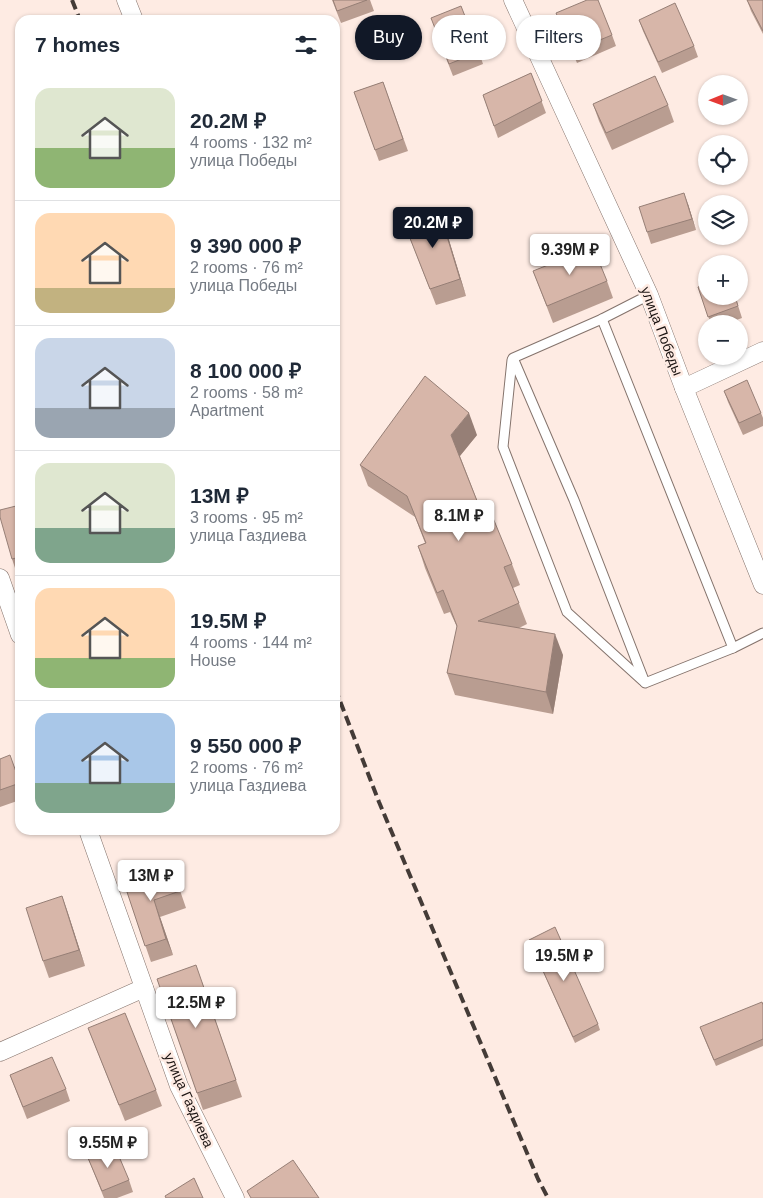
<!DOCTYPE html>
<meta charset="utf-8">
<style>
body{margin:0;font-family:Helvetica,sans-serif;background:#f6f6f7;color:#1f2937;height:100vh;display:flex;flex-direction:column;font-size:19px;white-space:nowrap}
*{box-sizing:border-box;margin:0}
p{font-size:16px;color:#747a83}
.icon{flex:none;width:28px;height:28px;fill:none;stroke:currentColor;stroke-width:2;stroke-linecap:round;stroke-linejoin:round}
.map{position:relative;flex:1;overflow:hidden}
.panel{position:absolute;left:15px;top:15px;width:325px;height:820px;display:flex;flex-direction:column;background:#fff;border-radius:15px;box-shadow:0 1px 4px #0004}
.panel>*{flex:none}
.hud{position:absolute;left:355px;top:15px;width:332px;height:45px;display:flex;gap:10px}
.needle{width:32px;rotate:269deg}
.buttons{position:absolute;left:698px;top:75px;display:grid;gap:10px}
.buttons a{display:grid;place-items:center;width:50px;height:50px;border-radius:50%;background:#fff;box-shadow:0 1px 4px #0004;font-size:25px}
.price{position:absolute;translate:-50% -42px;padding:0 11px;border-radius:5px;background:#fff;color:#222;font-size:16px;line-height:32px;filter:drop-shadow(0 1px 2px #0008)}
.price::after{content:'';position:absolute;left:50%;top:30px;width:15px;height:11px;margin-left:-8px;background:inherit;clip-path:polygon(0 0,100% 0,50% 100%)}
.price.on{background:#111827;color:#fff}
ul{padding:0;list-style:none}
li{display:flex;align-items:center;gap:15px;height:125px;padding:0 20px}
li+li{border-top:1px solid #e0e1e3}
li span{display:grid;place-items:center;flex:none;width:140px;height:100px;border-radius:15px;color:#555}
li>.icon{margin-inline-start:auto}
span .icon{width:60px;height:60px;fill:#fffc;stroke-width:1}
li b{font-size:21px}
h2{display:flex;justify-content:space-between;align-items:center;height:60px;padding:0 20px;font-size:21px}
.tag{padding:0 18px;border-radius:22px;background:#fff;box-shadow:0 1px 4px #0004;font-size:18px;line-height:45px}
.tag.on{background:#111827;color:#fff}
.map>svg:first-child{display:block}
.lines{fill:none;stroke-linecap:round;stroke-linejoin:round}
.lane-casing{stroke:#84736c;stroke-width:11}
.street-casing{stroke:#84736c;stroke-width:19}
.lane{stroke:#fff;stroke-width:9}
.street{stroke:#fff;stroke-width:18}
.rail{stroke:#443b37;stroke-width:4;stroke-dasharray:10 5;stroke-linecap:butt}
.wall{fill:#b99d91}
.shaded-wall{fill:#967f76}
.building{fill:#d7b6a9;stroke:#967f76}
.labels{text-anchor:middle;stroke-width:5;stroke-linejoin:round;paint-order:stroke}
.street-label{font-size:14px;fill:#1a1311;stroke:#feebe3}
</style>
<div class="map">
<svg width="763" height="1198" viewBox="0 0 763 1198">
<rect width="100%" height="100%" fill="#feebe3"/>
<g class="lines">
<defs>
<g id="lane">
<path d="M649 295 602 319 513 358 574 500 645 683 733 648 763 633"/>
<path d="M602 319 733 648"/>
<path d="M512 360 503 447 567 612 643 681"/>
</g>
<g id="street">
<path d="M126 0 134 20"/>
<path d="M513 0 649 295 684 388 763 585"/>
<path d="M684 388 763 351"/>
<path d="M0 578 20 635"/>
<path d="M88 830 179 1086 235 1198"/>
<path d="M0 1052 144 988"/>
</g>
</defs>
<!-- lane casing -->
<use href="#lane" class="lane-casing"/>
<!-- street casing -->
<use href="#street" class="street-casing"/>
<!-- lane -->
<use href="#lane" class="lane"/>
<!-- street -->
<use href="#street" class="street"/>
<!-- rail -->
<g class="rail">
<path d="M72 0 80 20"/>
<path d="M335 688 379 802 538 1179 548 1198"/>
</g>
</g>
<!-- wall -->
<g class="wall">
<path d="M332 0H370L374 11 341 23Z"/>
<path d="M747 0H763V34L751 11Z"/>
<path d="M556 13 612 35 616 46 577 63Z"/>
<path d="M639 20 694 46 698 57 662 73 643 31Z"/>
<path d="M435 30 479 52 483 64 453 76Z"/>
<path d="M531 73 546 113 498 138 483 95Z"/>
<path d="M383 82 408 151 379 161 354 92Z"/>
<path d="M593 104 668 105 674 122 612 150 599 121Z"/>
<path d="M688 204 696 230 651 244 647 232Z"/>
<path d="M404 223 445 227 466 296 436 305Z"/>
<path d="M533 271 607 281 613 298 553 323Z"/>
<path d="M698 287 735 296 742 318 725 324H711Z"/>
<path d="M724 391 761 413 763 418V426L743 435 728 402Z"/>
<path d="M477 435 460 456 485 521 512 564 520 585 513 588 527 624 519 628 563 655 553 714 455 695 447 673 457 627 450 612 444 614 425 568 418 546 425 543 415 517 368 486 360 465Z"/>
<path d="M20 505V570L16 571 12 559Z"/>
<path d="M0 759 20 783V800L0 807Z"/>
<path d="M172 867 186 908 160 917 173 955 151 962 124 883Z"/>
<path d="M62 896 85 966 49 978 43 961Z"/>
<path d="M529 940 598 1024 600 1030 575 1043Z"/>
<path d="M157 979 202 982 242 1097 203 1110Z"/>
<path d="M763 1005V1046L716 1066 702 1033Z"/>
<path d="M88 1028 156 1090 162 1106 125 1121Z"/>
<path d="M10 1075 66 1089 70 1101 27 1119Z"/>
<path d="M88 1158 129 1180 133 1192 117 1198H104Z"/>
</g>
<!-- shaded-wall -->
<g class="shaded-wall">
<path d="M684 193 688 204 696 230 692 219Z"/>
<path d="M439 210 445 227 466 296 460 279Z"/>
<path d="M469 413 477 435 459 457 451 435Z"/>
<path d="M555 634 563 655 553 714 546 692Z"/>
<path d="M62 896 68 913 85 966 79 950Z"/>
<path d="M154 900 160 917 173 955 166 939Z"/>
</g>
<!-- building -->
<g class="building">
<path d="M333 0H367L337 11Z"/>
<path d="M587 0H598L612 35 573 51 556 13Z"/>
<path d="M747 0H763V31Z"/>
<path d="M675 3 694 46 658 62 639 20Z"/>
<path d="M461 6 479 52 449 64 431 18Z"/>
<path d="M531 73 542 101 494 126 483 95Z"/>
<path d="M655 76 668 105 606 133 593 104Z"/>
<path d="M383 82 403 139 375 150 354 92Z"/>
<path d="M684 193 692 219 647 232 639 207Z"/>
<path d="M439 210 460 279 430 289 404 223Z"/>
<path d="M593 247 607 281 547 306 533 271Z"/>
<path d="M706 284V296H735L738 306 708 317 698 287Z"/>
<path d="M425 376 469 413 451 435 485 521 493 518 512 564 504 567 519 603 478 621 555 634 546 692 447 673 457 626 443 590 437 593 418 546 426 543 407 496 360 465Z"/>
<path d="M747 380 761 413 739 423 724 391Z"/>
<path d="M20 505V557L12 559 0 517V510Z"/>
<path d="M10 755 20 783 0 790V759Z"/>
<path d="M172 867 180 891 154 900 166 939 145 946 124 883Z"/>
<path d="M62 896 79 950 43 961 26 908Z"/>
<path d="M555 927 598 1024 573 1037 529 940Z"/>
<path d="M196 965 236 1080 197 1093 157 979Z"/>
<path d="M762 1002 763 1005V1039L714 1060 700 1027Z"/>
<path d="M125 1013 156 1090 119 1105 88 1028Z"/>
<path d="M52 1057 66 1089 23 1107 10 1075Z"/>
<path d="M115 1147 129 1180 102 1191 88 1158Z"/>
<path d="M293 1160 319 1198H251L247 1191Z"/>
<path d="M194 1178 203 1198H166L165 1196Z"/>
</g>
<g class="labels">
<!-- street labels -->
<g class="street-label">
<text transform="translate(662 331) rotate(69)" y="5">улица Победы</text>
<text transform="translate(189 1100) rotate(66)" y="5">улица Газдиева</text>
</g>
</g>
</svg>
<div class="buttons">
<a><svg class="needle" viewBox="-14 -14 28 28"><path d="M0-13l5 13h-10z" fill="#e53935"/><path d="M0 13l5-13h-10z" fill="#747a83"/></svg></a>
<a><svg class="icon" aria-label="locate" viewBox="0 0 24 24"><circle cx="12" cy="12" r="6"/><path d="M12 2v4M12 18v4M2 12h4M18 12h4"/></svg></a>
<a><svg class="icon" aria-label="layers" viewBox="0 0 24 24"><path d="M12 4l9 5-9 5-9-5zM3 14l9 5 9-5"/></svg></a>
<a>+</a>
<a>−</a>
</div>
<b class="price on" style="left:433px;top:249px">20.2M ₽</b>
<b class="price" style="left:570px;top:276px">9.39M ₽</b>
<b class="price" style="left:459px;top:542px">8.1M ₽</b>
<b class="price" style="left:151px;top:902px">13M ₽</b>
<b class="price" style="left:564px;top:982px">19.5M ₽</b>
<b class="price" style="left:196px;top:1029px">12.5M ₽</b>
<b class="price" style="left:108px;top:1169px">9.55M ₽</b>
<div class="hud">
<a class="tag on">Buy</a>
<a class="tag">Rent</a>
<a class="tag">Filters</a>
</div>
<section class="panel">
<h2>7 homes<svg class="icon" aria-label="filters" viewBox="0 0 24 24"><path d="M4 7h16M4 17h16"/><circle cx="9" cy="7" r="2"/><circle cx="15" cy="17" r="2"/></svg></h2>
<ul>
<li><span style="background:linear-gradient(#dfe7d0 60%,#8fb573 0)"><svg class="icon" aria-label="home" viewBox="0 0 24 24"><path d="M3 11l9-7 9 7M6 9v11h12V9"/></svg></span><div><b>20.2M ₽</b><p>4 rooms · 132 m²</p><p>улица Победы</p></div></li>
<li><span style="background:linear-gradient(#ffd9b3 75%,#c2b280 0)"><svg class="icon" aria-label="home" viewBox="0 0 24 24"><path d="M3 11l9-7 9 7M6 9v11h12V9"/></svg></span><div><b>9 390 000 ₽</b><p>2 rooms · 76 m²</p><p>улица Победы</p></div></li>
<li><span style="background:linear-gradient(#c9d6e8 70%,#9aa5b1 0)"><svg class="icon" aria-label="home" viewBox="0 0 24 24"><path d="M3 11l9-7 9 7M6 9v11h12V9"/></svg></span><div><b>8 100 000 ₽</b><p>2 rooms · 58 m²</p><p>Apartment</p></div></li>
<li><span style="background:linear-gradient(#dfe7d0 65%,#7fa58c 0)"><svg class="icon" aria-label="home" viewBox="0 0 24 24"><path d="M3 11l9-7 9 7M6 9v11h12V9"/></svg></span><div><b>13M ₽</b><p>3 rooms · 95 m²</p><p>улица Газдиева</p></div></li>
<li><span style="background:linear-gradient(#ffd9b3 70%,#8fb573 0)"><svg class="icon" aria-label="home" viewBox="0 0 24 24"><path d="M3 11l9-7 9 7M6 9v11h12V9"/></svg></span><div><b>19.5M ₽</b><p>4 rooms · 144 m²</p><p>House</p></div></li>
<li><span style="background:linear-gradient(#a9c7e8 70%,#7fa58c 0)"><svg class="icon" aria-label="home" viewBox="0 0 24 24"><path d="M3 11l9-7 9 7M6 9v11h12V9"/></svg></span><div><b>9 550 000 ₽</b><p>2 rooms · 76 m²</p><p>улица Газдиева</p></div></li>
</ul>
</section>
</div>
